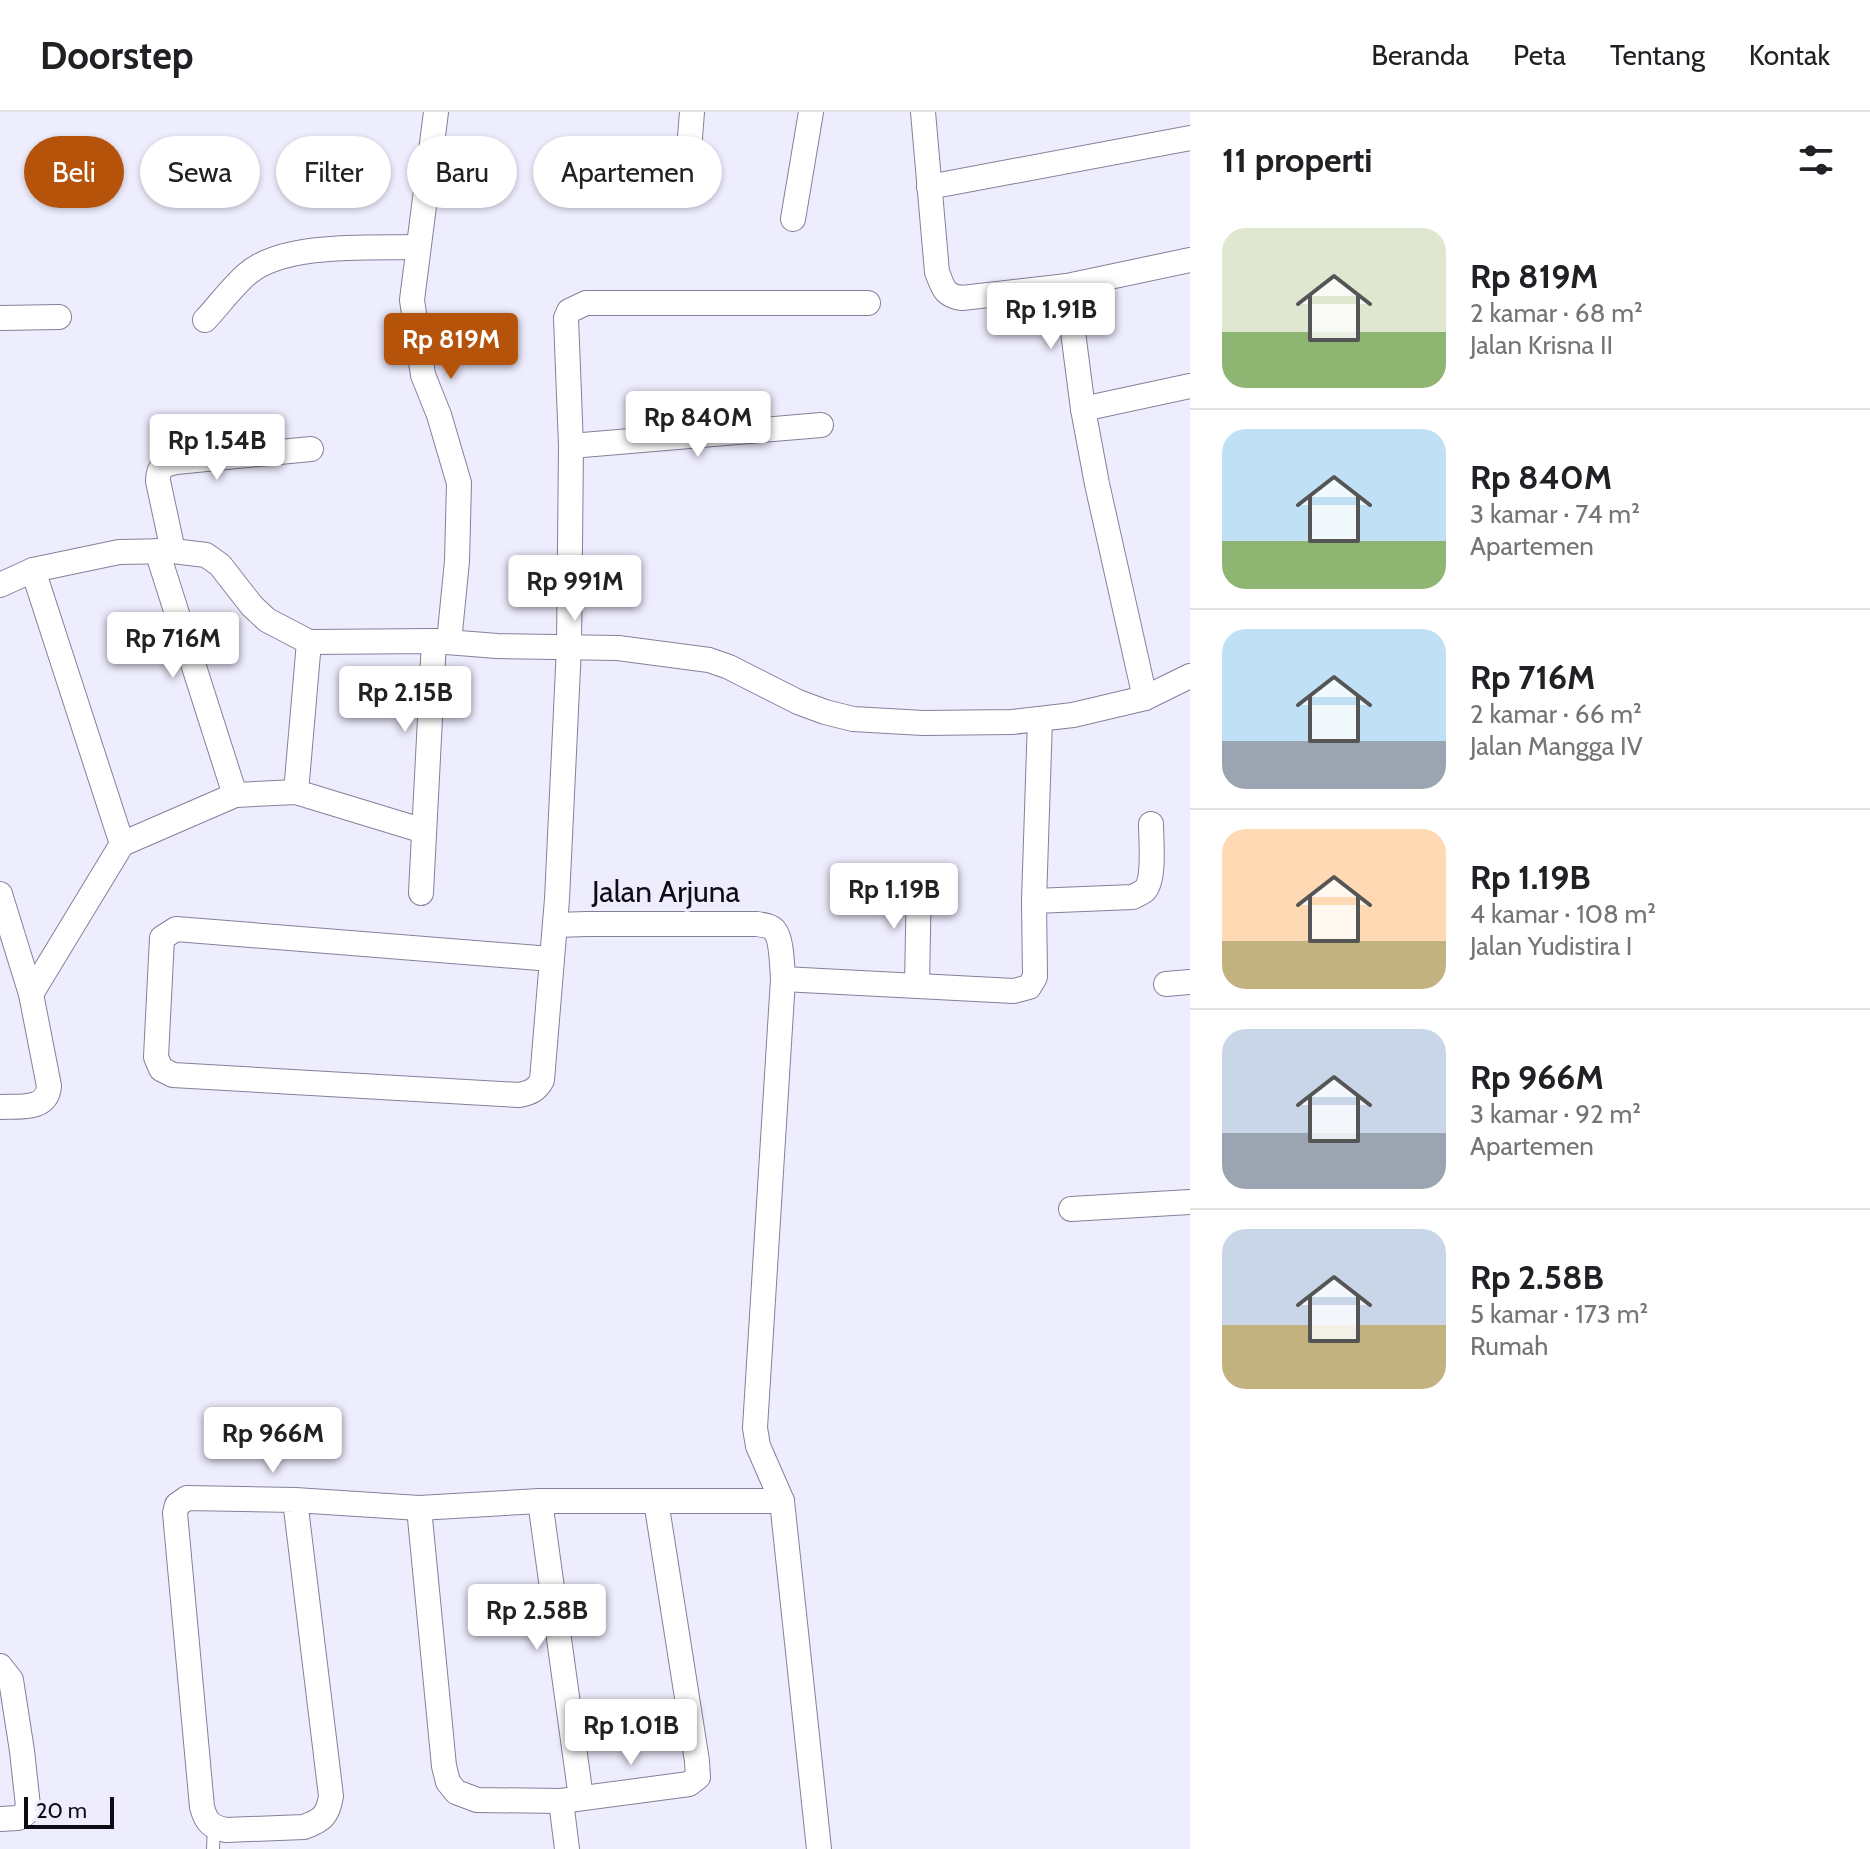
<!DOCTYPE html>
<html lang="id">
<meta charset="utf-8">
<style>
body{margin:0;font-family:Cabin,sans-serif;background:#f2f2f2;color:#202124;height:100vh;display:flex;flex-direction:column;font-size:30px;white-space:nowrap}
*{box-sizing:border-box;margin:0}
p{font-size:26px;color:#757577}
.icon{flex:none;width:44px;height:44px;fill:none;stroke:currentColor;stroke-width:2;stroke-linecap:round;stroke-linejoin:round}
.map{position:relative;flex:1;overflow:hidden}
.panel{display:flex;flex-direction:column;background:#fff;width:680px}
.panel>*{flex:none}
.top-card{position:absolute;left:24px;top:24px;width:760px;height:72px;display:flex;gap:16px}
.scale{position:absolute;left:24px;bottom:20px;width:90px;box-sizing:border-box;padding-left:8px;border:4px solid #0d0c15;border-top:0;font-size:22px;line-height:28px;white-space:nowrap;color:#0d0c15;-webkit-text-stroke:6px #eeedfe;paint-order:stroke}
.price{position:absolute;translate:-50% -68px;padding:0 18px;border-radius:8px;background:#fff;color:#222;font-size:26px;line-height:52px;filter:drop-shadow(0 2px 4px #0008)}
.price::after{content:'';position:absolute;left:50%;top:48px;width:24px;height:18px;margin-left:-12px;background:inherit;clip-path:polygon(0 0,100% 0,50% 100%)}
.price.current{background:#b45309;color:#fff}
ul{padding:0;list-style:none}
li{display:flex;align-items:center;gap:24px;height:200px;padding:0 32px}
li+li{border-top:2px solid #e0e0e0}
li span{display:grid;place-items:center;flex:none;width:224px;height:160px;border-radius:24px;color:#555}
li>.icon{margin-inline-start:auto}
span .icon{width:96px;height:96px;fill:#fffc;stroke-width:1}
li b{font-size:34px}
h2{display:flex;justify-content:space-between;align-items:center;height:96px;padding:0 32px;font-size:34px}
.chip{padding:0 28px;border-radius:36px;background:#fff;box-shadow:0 2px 6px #0004;font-size:28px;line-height:72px}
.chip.current{background:#b45309;color:#fff}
header{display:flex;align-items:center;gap:48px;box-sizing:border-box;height:112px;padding:0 40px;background:#fff;border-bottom:2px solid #e0e0e0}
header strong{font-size:38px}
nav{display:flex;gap:44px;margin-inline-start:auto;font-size:28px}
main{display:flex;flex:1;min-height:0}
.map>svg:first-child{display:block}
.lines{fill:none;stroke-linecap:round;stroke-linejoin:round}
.lane-casing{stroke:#83819a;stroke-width:14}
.street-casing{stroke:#83819a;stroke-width:26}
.lane{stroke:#fff;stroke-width:12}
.street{stroke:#fff;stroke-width:24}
.labels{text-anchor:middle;stroke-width:6;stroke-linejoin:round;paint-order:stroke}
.street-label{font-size:30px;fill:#0d0c15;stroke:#eeedfe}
</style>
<header>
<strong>Doorstep</strong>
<nav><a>Beranda</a><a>Peta</a><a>Tentang</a><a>Kontak</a></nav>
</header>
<main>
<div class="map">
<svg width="1190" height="1737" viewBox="0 0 1190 1737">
<rect width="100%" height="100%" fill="#eeedfe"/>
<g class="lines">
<defs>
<path id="lane" d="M213 1737 214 1715"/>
<g id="street">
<path d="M436 0 412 188 423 263 439 303 459 371 457 449 449 530"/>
<path d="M923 0 937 160C943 175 944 184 962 186L1067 174 1190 148"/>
<path d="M688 50 692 0"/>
<path d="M929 75 1190 26"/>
<path d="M793 107 811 0"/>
<path d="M1067 174 1083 297 1097 372 1145 586"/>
<path d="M0 206 59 205"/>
<path d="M205 208C219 193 232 175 247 162 284 130 371 136 418 135"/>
<path d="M1083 297 1190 274"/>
<path d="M571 334 821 313"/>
<path d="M157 439 235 683"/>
<path d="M173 439 158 369C158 355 163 353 176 350L311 337"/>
<path d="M33 458 122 732"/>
<path d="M0 473 33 458 119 440 173 439 206 443 220 453 252 494 267 508 309 530 434 529 497 534 618 536 709 548 729 555 798 590 825 600 853 607 923 611 1012 610 1073 603 1145 586 1190 564"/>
<path d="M296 680 309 530"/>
<path d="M421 781 434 529"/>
<path d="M0 782 31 882 49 974C47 999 19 994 0 995"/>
<path d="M1034 789 1133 785C1136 783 1142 781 1145 778 1155 767 1151 727 1151 712"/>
<path d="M555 813 587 812H757C764 813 771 814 775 819 782 828 782 855 783 867L755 1316 758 1334 782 1389 819 1737"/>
<path d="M551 847 176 817 162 826 156 945 161 957 173 963 519 983C530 981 537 978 542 968L557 787 569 535 571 334 566 206 569 199 586 191H868"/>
<path d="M783 867 1014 879 1029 875 1035 865 1034 789 1040 607"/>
<path d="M1166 872 1190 870"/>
<path d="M917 873 919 767"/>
<path d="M31 882 122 732 235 683 296 680 424 719"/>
<path d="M1071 1097 1190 1090"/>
<path d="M295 1388 331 1684C328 1703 323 1708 304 1715L226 1718C211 1715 206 1710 202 1695L175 1401 177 1393 187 1386 295 1388 419 1396 540 1389H782"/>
<path d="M540 1389 581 1686"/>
<path d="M419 1396 444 1654 448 1670 456 1680 477 1688 561 1689 689 1672 698 1665 697 1649 656 1389"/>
<path d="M0 1554 11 1568 22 1639 28 1694 25 1702 18 1706 0 1707"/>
<path d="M561 1689 567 1737"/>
</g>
</defs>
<!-- lane casing -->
<use href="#lane" class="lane-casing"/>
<!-- street casing -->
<use href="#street" class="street-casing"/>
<!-- lane -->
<use href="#lane" class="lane"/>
<!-- street -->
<use href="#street" class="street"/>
</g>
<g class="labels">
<!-- street labels -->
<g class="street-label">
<text x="666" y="790">Jalan Arjuna</text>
</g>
</g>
</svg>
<div class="scale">20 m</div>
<b class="price" style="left:1051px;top:239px">Rp 1.91B</b>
<b class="price current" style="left:451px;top:269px">Rp 819M</b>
<b class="price" style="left:698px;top:347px">Rp 840M</b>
<b class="price" style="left:217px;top:370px">Rp 1.54B</b>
<b class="price" style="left:575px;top:511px">Rp 991M</b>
<b class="price" style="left:173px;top:568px">Rp 716M</b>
<b class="price" style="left:405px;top:622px">Rp 2.15B</b>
<b class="price" style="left:894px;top:819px">Rp 1.19B</b>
<b class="price" style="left:273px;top:1363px">Rp 966M</b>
<b class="price" style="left:537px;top:1540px">Rp 2.58B</b>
<b class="price" style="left:631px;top:1655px">Rp 1.01B</b>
<div class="top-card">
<a class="chip current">Beli</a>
<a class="chip">Sewa</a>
<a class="chip">Filter</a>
<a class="chip">Baru</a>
<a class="chip">Apartemen</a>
</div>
</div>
<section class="panel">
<h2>11 properti<svg class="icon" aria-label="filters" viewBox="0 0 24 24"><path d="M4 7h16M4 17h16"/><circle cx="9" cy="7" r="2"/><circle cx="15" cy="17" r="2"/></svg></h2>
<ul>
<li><span style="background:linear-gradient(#dfe7d0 65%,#8fb573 0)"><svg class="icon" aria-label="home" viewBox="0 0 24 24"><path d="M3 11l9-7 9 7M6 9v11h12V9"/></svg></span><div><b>Rp 819M</b><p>2 kamar · 68 m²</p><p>Jalan Krisna II</p></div></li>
<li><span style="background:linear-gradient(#bfe0f5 70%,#8fb573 0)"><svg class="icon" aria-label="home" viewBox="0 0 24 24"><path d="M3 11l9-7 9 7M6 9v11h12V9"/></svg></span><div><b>Rp 840M</b><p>3 kamar · 74 m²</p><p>Apartemen</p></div></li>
<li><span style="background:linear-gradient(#bfe0f5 70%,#9aa5b1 0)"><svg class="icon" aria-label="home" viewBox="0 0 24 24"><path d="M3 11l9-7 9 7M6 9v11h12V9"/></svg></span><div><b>Rp 716M</b><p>2 kamar · 66 m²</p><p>Jalan Mangga IV</p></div></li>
<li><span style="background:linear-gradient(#ffd9b3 70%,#c2b280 0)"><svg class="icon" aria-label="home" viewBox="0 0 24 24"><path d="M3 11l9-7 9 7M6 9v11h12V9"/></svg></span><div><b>Rp 1.19B</b><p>4 kamar · 108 m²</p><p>Jalan Yudistira I</p></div></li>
<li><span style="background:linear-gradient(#c9d6e8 65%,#9aa5b1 0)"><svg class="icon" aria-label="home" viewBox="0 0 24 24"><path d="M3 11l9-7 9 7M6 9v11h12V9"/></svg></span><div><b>Rp 966M</b><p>3 kamar · 92 m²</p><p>Apartemen</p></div></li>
<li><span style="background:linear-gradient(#c9d6e8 60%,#c2b280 0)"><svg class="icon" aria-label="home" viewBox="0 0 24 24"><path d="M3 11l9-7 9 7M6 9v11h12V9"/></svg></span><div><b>Rp 2.58B</b><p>5 kamar · 173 m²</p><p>Rumah</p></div></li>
</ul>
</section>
</main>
